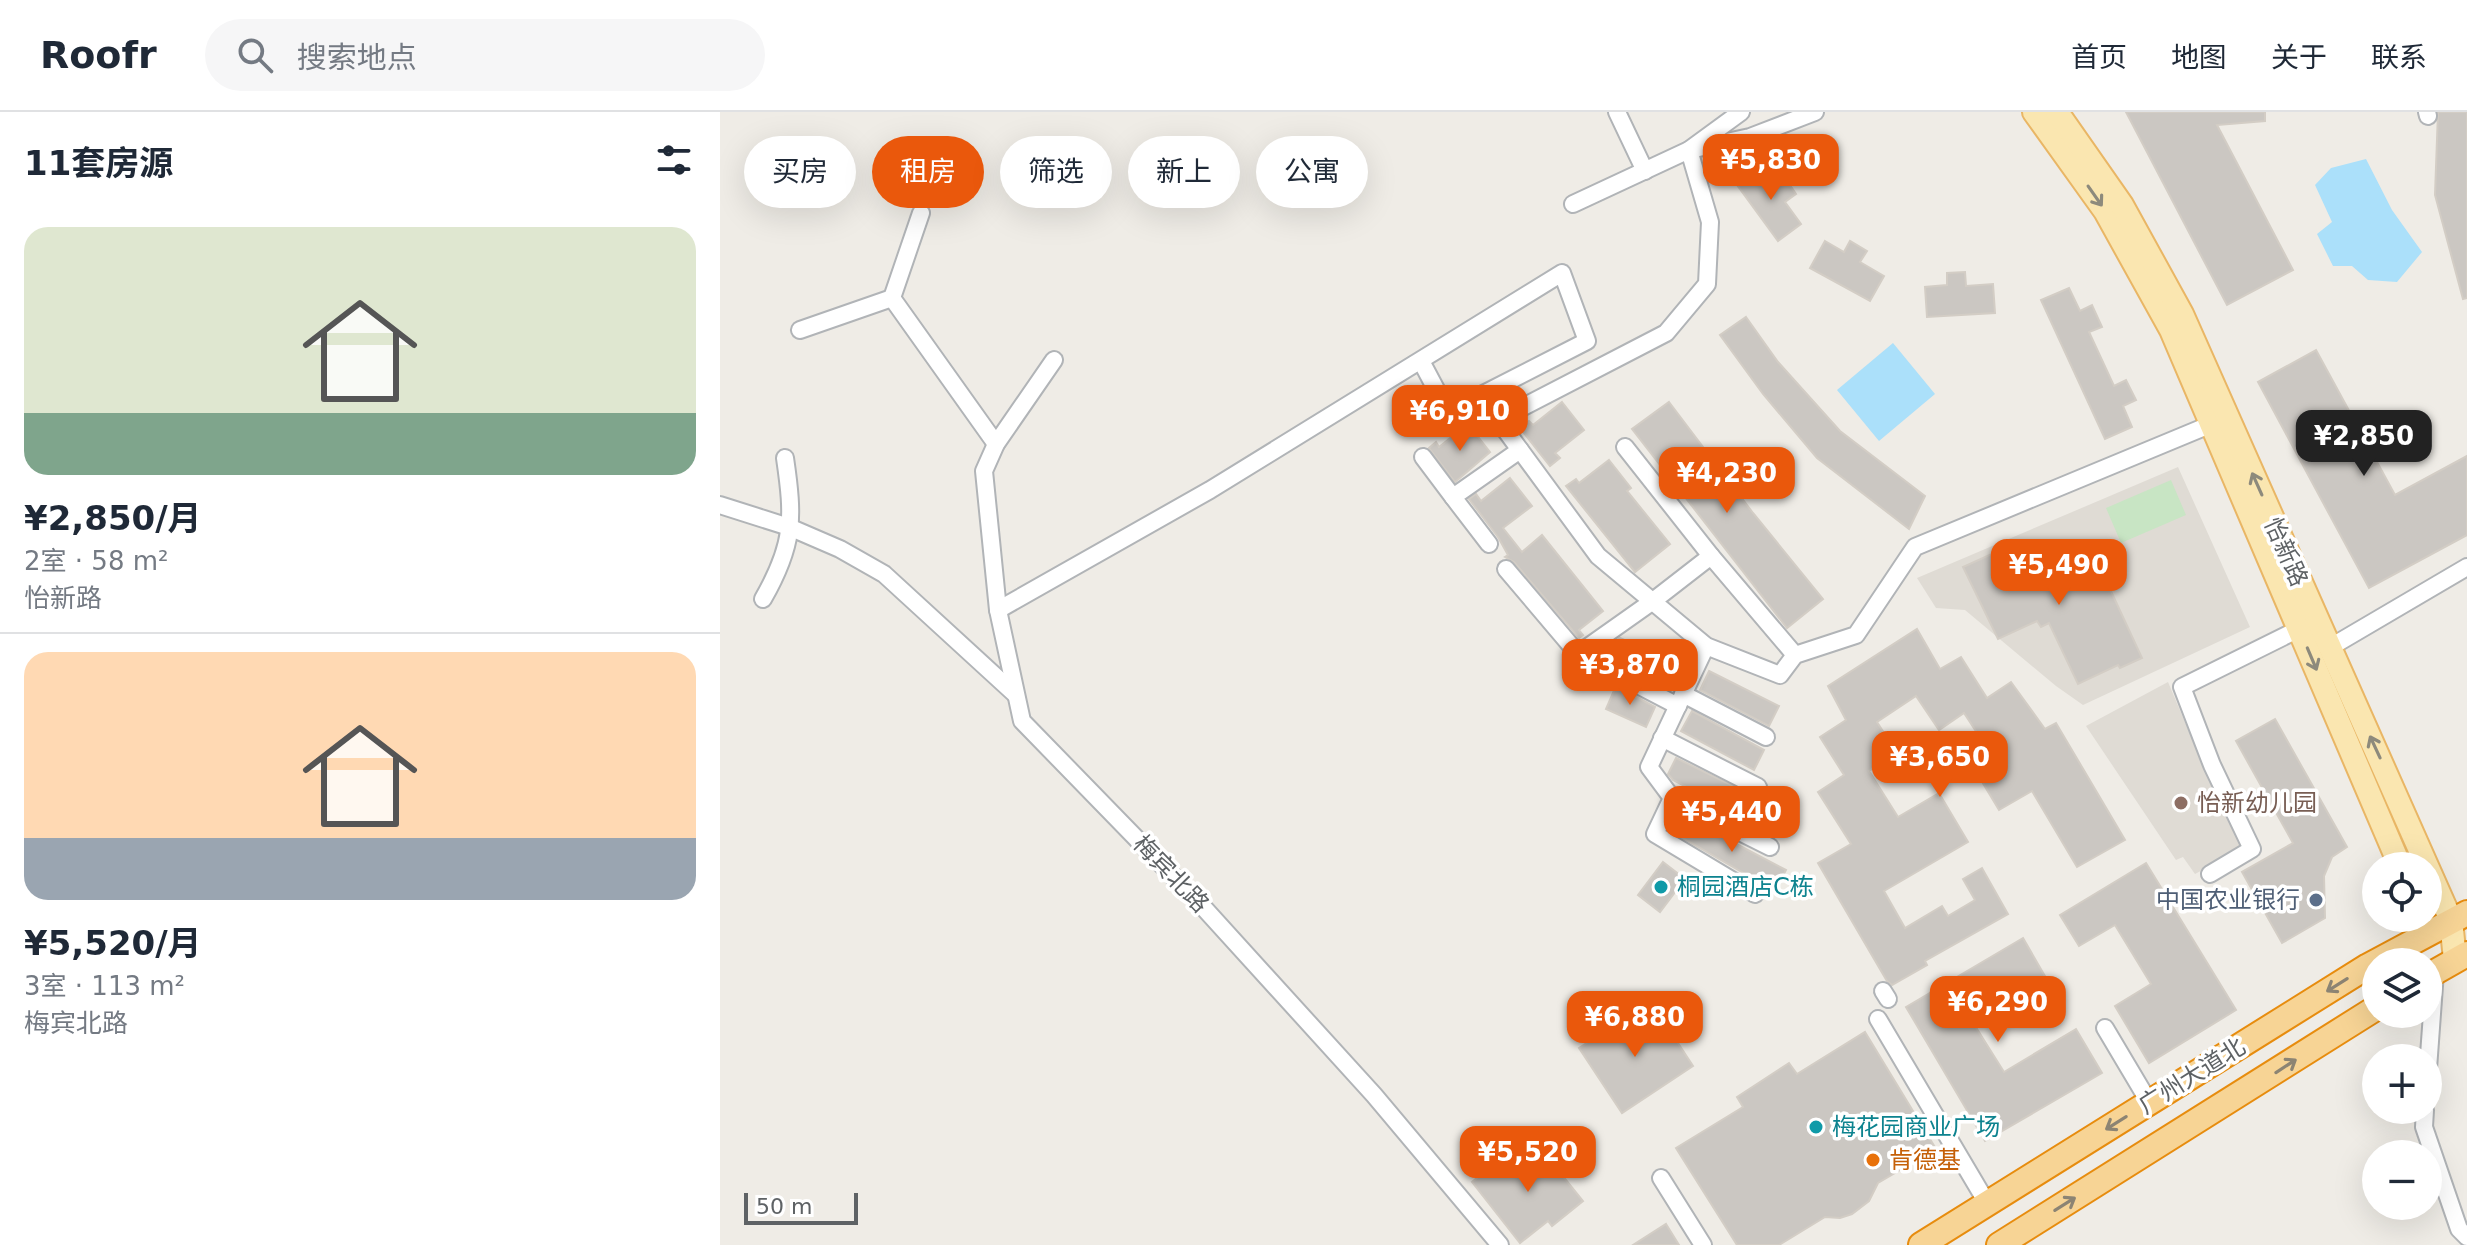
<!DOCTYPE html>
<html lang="zh">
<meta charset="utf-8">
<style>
body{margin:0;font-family:"DejaVu Sans","Noto Sans SC",sans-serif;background:#f6f6f7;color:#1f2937;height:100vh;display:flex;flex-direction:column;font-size:30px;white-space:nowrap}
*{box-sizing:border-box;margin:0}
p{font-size:26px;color:#747a83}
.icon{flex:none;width:44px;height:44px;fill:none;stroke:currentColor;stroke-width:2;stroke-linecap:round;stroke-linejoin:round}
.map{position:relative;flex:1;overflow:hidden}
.drawer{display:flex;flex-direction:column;background:#fff;width:720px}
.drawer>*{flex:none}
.banner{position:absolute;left:24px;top:24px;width:760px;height:72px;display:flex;gap:16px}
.buttons{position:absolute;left:1642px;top:740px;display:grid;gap:16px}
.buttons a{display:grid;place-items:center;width:80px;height:80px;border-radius:50%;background:#fff;box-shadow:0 8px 32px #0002;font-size:40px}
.scale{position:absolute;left:24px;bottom:20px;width:114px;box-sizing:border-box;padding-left:8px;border:4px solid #5e6265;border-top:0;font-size:22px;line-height:28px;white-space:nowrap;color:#5e6265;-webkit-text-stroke:6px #fff;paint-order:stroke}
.price{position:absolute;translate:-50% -68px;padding:0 18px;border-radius:16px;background:#ea580c;color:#fff;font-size:26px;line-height:52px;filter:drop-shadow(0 2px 4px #0008)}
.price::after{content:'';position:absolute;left:50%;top:48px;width:24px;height:18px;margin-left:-12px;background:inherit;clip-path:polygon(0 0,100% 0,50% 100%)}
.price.current{background:#222;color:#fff}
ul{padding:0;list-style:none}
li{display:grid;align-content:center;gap:16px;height:424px;padding:0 24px}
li+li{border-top:2px solid #e0e1e3}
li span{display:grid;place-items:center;height:248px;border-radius:24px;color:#555}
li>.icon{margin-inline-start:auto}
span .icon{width:144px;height:144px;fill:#fffc;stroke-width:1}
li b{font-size:34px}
h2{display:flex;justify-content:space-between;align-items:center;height:96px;padding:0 24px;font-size:34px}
.chip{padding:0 28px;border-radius:36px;background:#fff;box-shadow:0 8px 32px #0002;font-size:28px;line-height:72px}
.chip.current{background:#ea580c;color:#fff}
header{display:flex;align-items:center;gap:48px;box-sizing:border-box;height:112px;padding:0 40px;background:#fff;border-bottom:2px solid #e0e1e3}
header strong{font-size:38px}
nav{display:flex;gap:44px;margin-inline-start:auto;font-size:28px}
.search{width:560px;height:72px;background:#f6f6f7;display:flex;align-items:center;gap:20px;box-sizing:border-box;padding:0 28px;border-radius:44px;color:#747a83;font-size:30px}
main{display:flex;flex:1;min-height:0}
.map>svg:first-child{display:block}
.education{fill:#dfdbd4}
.green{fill:#c8e5c4}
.water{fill:#abe0fa}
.building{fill:#cbc7c2;stroke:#d3cdc5;stroke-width:2}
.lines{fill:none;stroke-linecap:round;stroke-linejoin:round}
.minor-casing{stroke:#b1b4b7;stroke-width:20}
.major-casing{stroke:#e9b665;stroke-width:26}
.highway-casing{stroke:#e78c0e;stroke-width:28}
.minor{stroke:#fff;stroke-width:16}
.major{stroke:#fae6b0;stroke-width:22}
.highway{stroke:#f7d495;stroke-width:24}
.oneway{stroke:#8d8a7c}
.oneway2{stroke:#8c8473}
.education-dot{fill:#8d6e63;stroke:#fff;stroke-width:3}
.culture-dot{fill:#0f9aa8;stroke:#fff;stroke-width:3}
.service-dot{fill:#5c6f8a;stroke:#fff;stroke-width:3}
.food-dot{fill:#e8710a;stroke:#fff;stroke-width:3}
.labels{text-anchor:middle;stroke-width:7;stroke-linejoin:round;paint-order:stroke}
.street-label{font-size:24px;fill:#5e6265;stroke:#fff}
.education-label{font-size:24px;fill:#785e54;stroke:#fff;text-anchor:start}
.culture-label{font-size:24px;fill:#0d838f;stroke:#fff;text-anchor:start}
.service-label{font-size:24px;fill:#4e5e75;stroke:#fff;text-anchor:end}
.food-label{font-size:24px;fill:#c56008;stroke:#fff;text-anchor:start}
</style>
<header>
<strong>Roofr</strong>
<div class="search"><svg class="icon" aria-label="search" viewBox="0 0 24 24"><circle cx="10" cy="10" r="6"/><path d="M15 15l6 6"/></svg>搜索地点</div>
<nav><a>首页</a><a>地图</a><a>关于</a><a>联系</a></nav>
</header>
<main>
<section class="drawer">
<h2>11套房源<svg class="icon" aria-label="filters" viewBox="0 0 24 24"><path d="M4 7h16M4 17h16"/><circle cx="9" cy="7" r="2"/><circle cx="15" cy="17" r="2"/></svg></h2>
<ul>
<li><span style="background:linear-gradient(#dfe7d0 75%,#7fa58c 0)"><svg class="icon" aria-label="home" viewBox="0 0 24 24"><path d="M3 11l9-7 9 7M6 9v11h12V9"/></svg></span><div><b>¥2,850/月</b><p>2室 · 58 m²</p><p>怡新路</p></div></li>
<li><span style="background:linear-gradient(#ffd9b3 75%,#9aa5b1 0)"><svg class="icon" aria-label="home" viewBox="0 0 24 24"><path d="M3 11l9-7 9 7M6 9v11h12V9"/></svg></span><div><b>¥5,520/月</b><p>3室 · 113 m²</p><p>梅宾北路</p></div></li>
</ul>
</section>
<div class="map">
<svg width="1747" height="1133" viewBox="0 0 1747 1133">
<rect width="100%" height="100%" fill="#efece6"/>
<!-- education -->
<g class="education">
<path d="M1458 355 1530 515 1363 593 1336 574 1245 498 1216 496 1197 466Z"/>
<path d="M1448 570 1481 648 1525 735 1475 762 1463 745 1456 748 1366 614Z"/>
</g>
<!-- green -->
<path class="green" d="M1451 368 1466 403 1401 431 1386 396Z"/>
<!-- water -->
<g class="water">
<path d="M1646 47 1672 98 1702 140 1677 170 1648 168 1632 154H1613L1597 122 1612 110 1595 73 1611 56Z"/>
<path d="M1173 231 1215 282 1159 329 1117 278Z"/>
</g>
<!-- building -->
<g class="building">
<path d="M1406 0H1545V9L1497 13 1573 158 1507 193Z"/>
<path d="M1718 0H1747V186L1743 187 1715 83Z"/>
<path d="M1042 55 1055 73 1065 66 1076 82 1065 90 1081 112 1058 129 1017 73Z"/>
<path d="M1105 129 1124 140 1130 129 1147 139 1140 150 1164 164 1150 189 1090 156Z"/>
<path d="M1245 160 1246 174 1273 172 1275 201 1207 205 1205 175 1227 173V161Z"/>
<path d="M1349 176 1360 199 1372 193 1382 215 1369 220 1394 274 1406 268 1416 288 1403 294 1412 315 1385 327 1321 188Z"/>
<path d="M1026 205 1058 250 1120 319 1205 384 1189 417 1097 346 1043 282 1000 223Z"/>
<path d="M1596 238 1675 383 1747 344V423L1649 476 1538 270Z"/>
<path d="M842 290 864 318 835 341 840 346 830 354 800 316 809 309 813 313Z"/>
<path d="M949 290 1033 401 1103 487 1067 516 912 317Z"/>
<path d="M748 312 770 340 735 370 709 336 716 330 719 335Z"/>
<path d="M889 348 911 376 907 379 950 432 915 460 846 374 856 367 859 371Z"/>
<path d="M790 366 812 394 783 416 802 440 822 423 883 499 859 518 863 523 859 526 794 450 785 445 788 443 778 425 749 387 756 382 761 389Z"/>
<path d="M1381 430 1394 457 1383 462 1422 546 1400 556 1398 553 1358 572 1329 511 1321 515 1317 509 1278 527 1243 455 1276 440 1285 459 1321 442 1327 455Z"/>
<path d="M1197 517 1220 557 1241 545 1267 586 1291 570 1325 617 1336 611 1405 728 1357 755 1312 679 1279 698 1255 658 1274 647 1244 601 1219 618 1196 584 1157 610 1177 641 1149 659 1178 705 1219 681 1248 730 1164 779 1185 816 1222 794 1228 804 1255 788 1243 767 1262 756 1288 802 1205 849 1207 853 1172 873 1167 869 1098 751 1131 732 1098 680 1124 663 1100 625 1126 608 1108 574Z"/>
<path d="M900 526 955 551 944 574 882 542 885 537Z"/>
<path d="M989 559 1059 594 1049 614 980 578Z"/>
<path d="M896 574 935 595 926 615 886 597Z"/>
<path d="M972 599 1044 638 1034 658 961 619Z"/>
<path d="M1555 607 1627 735 1612 745 1604 764 1605 806 1562 831 1522 760 1573 731 1516 629Z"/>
<path d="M956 646 1068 701 1057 723 953 668 948 662Z"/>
<path d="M965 705 1066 758 1055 779 956 722Z"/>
<path d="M943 750 965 767 940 800 918 783Z"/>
<path d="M1426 751 1516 898 1429 951 1395 894 1431 872 1395 813 1359 834 1340 803Z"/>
<path d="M1303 826 1326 866 1252 909 1284 960 1356 917 1382 961 1265 1029 1186 895Z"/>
<path d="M922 895 941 925 950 919 973 954 902 1001 859 936Z"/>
<path d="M1145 920 1216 1037 1158 1071 1149 1089 1132 1102 1120 1106 1105 1105 1059 1133H1017L956 1036 1023 995 1017 985 1069 951 1077 962Z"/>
<path d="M817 1032 863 1089 832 1114 828 1109 800 1131 752 1070 772 1054 779 1063Z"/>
<path d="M946 1112 959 1133H913Z"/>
</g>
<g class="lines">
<defs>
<g id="minor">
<path d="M897 0 925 59"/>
<path d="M1707 0 1708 4"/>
<path d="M974 37 1030 25 1095 0"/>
<path d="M969 38 990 110 987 172 946 221 778 308 878 444 986 534 1060 563 1075 543 1136 523 1195 435 1499 309"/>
<path d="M853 92 969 38 1021 0"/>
<path d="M172 186 276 332"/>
<path d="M172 186 201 101"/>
<path d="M80 218 172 186"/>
<path d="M334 248 276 332 264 359 278 498 302 609 484 796 654 983 780 1133"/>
<path d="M905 335 991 444"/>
<path d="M703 345 733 385"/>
<path d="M0 393 69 415 120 437 164 462 295 582"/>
<path d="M769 432 733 385 800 338"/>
<path d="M786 457 858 542"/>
<path d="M43 487C74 433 74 407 65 346"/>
<path d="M278 498 490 378 842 161 867 229 728 300 701 249"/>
<path d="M986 534 929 655 952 686 935 722 1035 782"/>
<path d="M1609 536 1747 455"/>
<path d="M963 582 1046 625"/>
<path d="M958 594 858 542 933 489 991 444 1075 543"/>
<path d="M942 626 1038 675"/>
<path d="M952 686 1050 735"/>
<path d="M1490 762 1532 737 1492 653 1462 575 1579 517"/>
<path d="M1163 879 1168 887"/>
<path d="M1158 907 1267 1091"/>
<path d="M1385 916 1429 990"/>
<path d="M1708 957 1715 860"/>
<path d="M1705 998 1704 1015 1739 1117 1747 1125"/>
<path d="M941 1066 983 1133"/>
</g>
<g id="major">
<path d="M1314 0 1385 99 1451 218 1680 754"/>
<path d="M1337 0 1402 93 1462 202 1731 808 1735 848"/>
</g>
<g id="highway">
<path d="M1708 864 1747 842"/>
<path d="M1201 1133 1648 854 1747 801"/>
<path d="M1279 1133 1656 896"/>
</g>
</defs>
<!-- minor casing -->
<use href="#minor" class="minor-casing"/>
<!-- major casing -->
<use href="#major" class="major-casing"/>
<!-- highway casing -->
<use href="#highway" class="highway-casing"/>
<!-- minor -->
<use href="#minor" class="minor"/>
<!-- major -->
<use href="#major" class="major"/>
<!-- highway -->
<use href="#highway" class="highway"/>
</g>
<!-- one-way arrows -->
<defs><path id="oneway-shaft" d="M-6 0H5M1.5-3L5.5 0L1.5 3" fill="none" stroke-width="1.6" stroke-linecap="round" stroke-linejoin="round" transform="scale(2)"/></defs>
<g class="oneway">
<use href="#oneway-shaft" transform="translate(1375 84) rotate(55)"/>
<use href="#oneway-shaft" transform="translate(1537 372) rotate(-114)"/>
<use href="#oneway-shaft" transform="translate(1592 547) rotate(67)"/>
<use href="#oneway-shaft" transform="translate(1655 635) rotate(-115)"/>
</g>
<g class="oneway2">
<use href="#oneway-shaft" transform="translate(1617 873) rotate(148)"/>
<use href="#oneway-shaft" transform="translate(1566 954) rotate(-33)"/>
<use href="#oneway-shaft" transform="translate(1396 1011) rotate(148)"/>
<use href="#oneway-shaft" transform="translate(1345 1092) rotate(-32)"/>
</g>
<!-- markers -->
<circle class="education-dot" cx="1461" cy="691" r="8"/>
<g class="culture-dot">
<circle cx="941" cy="775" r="8"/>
<circle cx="1096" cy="1015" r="8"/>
</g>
<circle class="service-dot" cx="1596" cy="788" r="8"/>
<circle class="food-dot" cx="1153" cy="1048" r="8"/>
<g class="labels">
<!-- street labels -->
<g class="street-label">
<text transform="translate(1566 440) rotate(66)" y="8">怡新路</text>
<text transform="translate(451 762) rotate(46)" y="8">梅宾北路</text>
<text transform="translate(1472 964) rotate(-32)" y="8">广州大道北</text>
</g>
<!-- education labels -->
<g class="education-label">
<text x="1477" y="699">怡新幼儿园</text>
</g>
<!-- culture labels -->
<g class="culture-label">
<text x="957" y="783">桐园酒店C栋</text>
<text x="1112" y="1023">梅花园商业广场</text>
</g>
<!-- service labels -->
<g class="service-label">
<text x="1580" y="796">中国农业银行</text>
</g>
<!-- food labels -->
<g class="food-label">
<text x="1169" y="1056">肯德基</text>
</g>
</g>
</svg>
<div class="buttons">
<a><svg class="icon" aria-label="locate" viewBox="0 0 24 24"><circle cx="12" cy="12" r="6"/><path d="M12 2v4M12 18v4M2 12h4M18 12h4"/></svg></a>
<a><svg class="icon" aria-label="layers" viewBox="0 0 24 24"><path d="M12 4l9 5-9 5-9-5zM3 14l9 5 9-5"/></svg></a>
<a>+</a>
<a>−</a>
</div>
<div class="scale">50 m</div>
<b class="price" style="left:1051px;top:90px">¥5,830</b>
<b class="price" style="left:740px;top:341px">¥6,910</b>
<b class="price current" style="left:1644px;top:366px">¥2,850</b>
<b class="price" style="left:1007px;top:403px">¥4,230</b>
<b class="price" style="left:1339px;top:495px">¥5,490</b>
<b class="price" style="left:910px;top:595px">¥3,870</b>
<b class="price" style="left:1220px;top:687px">¥3,650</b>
<b class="price" style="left:1012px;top:742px">¥5,440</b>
<b class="price" style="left:1278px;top:932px">¥6,290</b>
<b class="price" style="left:915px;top:947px">¥6,880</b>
<b class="price" style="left:808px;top:1082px">¥5,520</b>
<div class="banner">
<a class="chip">买房</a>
<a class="chip current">租房</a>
<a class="chip">筛选</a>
<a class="chip">新上</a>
<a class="chip">公寓</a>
</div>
</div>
</main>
